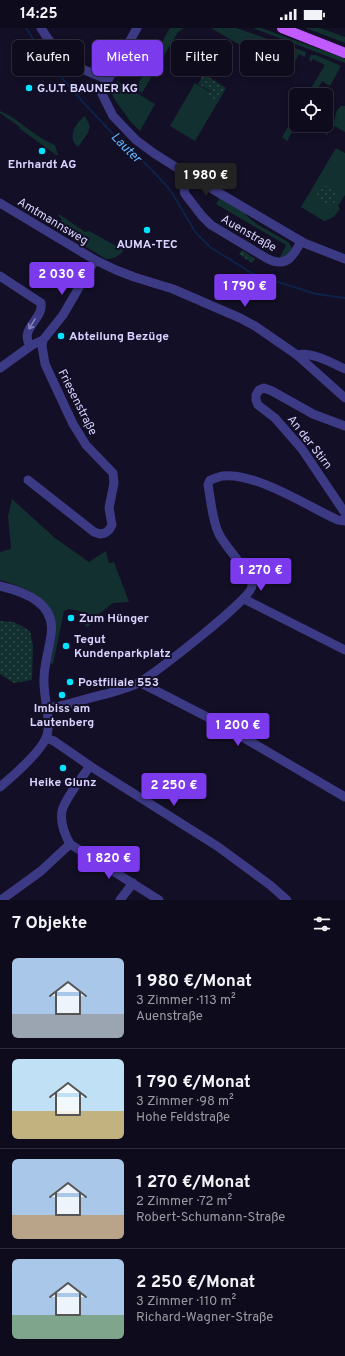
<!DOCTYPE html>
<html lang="de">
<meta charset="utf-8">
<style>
body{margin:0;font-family:Overpass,sans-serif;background:#1c1929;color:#f1f3f6;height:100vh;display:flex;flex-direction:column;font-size:15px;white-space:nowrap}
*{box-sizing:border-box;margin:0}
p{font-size:13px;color:#9b9ba3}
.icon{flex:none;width:22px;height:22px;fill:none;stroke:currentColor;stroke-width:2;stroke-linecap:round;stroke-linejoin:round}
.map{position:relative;height:872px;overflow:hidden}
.sheet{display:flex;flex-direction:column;background:#0e0b1c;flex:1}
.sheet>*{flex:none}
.top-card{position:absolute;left:12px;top:12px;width:321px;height:36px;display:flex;gap:8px}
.controls{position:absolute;left:289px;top:60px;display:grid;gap:8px}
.controls a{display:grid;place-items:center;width:44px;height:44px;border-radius:6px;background:#0e0b1c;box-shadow:0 2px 6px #0003,0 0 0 1px #2e2b3b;font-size:20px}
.price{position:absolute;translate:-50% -34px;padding:0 9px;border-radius:4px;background:#7c3aed;color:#fff;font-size:13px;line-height:26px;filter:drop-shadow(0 1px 2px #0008)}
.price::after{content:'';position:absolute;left:50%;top:24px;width:12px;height:9px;margin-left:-6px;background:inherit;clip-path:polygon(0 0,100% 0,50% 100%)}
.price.current{background:#222;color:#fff}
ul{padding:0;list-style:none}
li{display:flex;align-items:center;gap:12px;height:100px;padding:0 12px}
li+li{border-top:1px solid #2e2b3b}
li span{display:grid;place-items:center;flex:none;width:112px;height:80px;border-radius:6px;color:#555}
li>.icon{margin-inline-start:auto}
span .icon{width:48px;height:48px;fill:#fffc;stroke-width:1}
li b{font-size:17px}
h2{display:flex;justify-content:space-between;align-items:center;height:48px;padding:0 12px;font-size:17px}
.pill{padding:0 14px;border-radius:6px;background:#0e0b1c;box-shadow:0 2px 6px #0003,0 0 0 1px #2e2b3b;font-size:14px;line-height:36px}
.pill.current{background:#7c3aed;color:#fff}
.status{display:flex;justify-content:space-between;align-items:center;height:28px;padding:0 20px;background:#0e0b1c;direction:ltr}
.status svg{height:11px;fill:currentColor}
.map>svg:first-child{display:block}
.green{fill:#12302f}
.park{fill:url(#park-dots)}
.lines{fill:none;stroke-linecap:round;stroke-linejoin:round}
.stream{stroke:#0c2248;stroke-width:2}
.minor{stroke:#3d3a85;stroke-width:9}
.major{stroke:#c25bff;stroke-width:10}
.oneway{stroke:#837fbc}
.poi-dot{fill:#00e5ff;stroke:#130f26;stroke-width:1.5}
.labels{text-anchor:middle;stroke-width:4;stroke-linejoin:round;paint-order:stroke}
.poi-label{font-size:12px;font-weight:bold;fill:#d9d4ff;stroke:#130f26;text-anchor:start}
.street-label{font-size:12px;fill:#d9d4ff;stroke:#130f26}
.water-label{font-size:13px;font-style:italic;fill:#62b6ff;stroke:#130f26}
</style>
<div class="status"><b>14:25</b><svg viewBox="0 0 49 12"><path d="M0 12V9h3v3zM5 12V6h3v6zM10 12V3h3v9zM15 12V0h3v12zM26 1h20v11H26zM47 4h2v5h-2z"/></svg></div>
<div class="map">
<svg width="345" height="872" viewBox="0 0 345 872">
<defs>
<pattern id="park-dots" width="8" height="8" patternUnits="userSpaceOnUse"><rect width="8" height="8" fill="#12302f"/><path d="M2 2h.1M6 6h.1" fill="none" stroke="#344d4e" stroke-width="1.8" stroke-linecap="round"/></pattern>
</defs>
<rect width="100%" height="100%" fill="#130f26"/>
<!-- green -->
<g class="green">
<path d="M170 0H184L178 4 142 65 135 61Z"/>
<path d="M211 0H236L306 24 305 29 299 26 287 49 277 43 278 40Z"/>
<path d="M253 0H261L344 30 345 31V35Z"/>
<path d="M306 0H320L345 9V15Z"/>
<path d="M311 27H316L341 38 330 58 322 53 314 67H307L325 37 313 31 311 34 309 31Z"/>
<path d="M117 53 155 76 140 103 130 93 113 69C111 62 114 58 117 53Z"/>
<path d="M195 55 210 64 208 68 218 74 195 113 170 98Z"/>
<path d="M341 78H345V104L333 97 327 107H325L334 93 337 82Z"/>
<path d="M0 83C20 91 35 110 55 117L58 127H56L19 100 20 99 0 85Z"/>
<path d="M296 85V97L287 113 282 109Z"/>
<path d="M85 88 90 98 88 105 78 119C66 110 76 94 85 88Z"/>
<path d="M336 120 345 125V167L338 178 340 180C336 187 333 191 324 193L301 179Z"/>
<path d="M220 169 245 185C251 196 279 207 289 215L292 220 288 227 283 233 280 229 286 217 216 176Z"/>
<path d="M59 186 85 204 89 203 118 219 123 215 126 218C122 226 116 231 106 231L56 201 62 191 58 188Z"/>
<path d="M12 471 55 510 89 534 106 523 109 535 114 534 129 574 113 575 99 586 88 599 85 598 86 591 83 584 70 581 64 583 53 636 50 635C52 624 56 612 56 601 56 571 24 559 0 552V524L11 521 8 488Z"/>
</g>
<!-- park -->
<g class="park">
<path d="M204 46 226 60 218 74 207 68 210 63 198 56Z"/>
<circle cx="327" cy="168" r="10"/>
<path d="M242 222 255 231 252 235 239 226Z"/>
<path d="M0 593 14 594 30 603 33 618 32 652 14 655 0 646Z"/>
</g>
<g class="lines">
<!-- stream -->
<path class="stream" d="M26 0 48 34 83 74 112 105 141 131 166 157 172 165 196 205 210 219 253 246 316 266 345 270"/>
<!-- minor -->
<g class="minor">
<path d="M41 0C46 8 51 16 58 23 70 38 90 44 108 52"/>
<path d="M137 0 108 52 102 66 113 88 136 112 155 126 182 143 304 215 345 231"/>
<path d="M187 146 184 161 185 166 202 188 211 197 268 231C286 240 294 228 301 213"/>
<path d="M0 175 95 232 116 242 134 249 173 261 240 290 255 298 297 327 345 370"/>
<path d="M0 248 41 275C44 291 19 300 30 318"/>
<path d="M297 327C310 323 332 335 345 341"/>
<path d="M0 340 32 317 43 312"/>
<path d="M345 398 313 386 272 363 264 360 259 362 256 367V372L258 377 275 390 302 421 345 485"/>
<path d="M28 452 94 504 100 506 105 505 109 502 112 497 109 480 114 455 113 445 86 417 73 396 45 336 42 318 43 312 63 287 95 232"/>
<path d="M0 558C25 564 56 575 51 607 49 623 43 639 44 655 44 671 52 696 46 710 39 726 13 748 0 759"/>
<path d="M244 571 345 622"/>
<path d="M139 654 215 693 345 769"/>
<path d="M47 679H56C72 675 89 670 106 666 117 663 130 660 140 654 156 644 252 571 252 558 251 543 224 519 218 504 212 490 211 473 208 457L210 452C214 451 218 449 222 448 256 444 307 478 338 492L345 493"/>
<path d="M46 710 54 713 90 738 217 818 270 857 287 872"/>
<path d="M70 816 159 872"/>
<path d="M70 816C65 807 60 794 62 783 64 772 83 748 90 738"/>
<path d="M1 872 41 843 70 816"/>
<path d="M120 872 133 855"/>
</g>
<!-- major -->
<path class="major" d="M282 0 345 25"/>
</g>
<!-- one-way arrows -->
<defs><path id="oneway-shaft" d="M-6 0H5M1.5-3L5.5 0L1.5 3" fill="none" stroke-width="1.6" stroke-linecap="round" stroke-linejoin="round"/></defs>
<use class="oneway" href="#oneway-shaft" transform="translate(32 296) rotate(121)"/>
<!-- markers -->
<g class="poi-dot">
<circle cx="29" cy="60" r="4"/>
<circle cx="42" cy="123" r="4"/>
<circle cx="147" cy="202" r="4"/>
<circle cx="61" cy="308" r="4"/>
<circle cx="71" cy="590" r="4"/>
<circle cx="66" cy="618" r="4"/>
<circle cx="70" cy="654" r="4"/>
<circle cx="62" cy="667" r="4"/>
<circle cx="63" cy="740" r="4"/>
</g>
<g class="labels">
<!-- poi labels -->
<g class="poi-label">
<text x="37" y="64">G.U.T. BAUNER KG</text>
<text x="42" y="140" text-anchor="middle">Ehrhardt AG</text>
<text x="147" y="220" text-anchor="middle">AUMA-TEC</text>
<text x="69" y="312">Abteilung Bezüge</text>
<text x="79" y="594">Zum Hünger</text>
<text x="74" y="615">Tegut<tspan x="74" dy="14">Kundenparkplatz</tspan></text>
<text x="78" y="658">Postfiliale 553</text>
<text x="62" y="684" text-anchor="middle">Imbiss am<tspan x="62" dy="14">Lautenberg</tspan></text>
<text x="63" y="758" text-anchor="middle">Heike Glunz</text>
</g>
<!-- street labels -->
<g class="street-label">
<text transform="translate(53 193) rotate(31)" y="4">Amtmannsweg</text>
<text transform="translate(249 205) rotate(30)" y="4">Auenstraße</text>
<text transform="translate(78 374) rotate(63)" y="4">Friesenstraße</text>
<text transform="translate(310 414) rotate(52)" y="4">An der Stirn</text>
</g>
<!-- water labels -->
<g class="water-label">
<text transform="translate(127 119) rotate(45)" y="5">Lauter</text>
</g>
</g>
</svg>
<div class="controls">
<a><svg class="icon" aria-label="locate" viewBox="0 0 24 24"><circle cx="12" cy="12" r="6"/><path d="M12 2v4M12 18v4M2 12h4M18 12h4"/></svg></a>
</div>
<b class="price current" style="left:206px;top:169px">1 980 €</b>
<b class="price" style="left:62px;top:268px">2 030 €</b>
<b class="price" style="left:245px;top:280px">1 790 €</b>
<b class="price" style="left:261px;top:564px">1 270 €</b>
<b class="price" style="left:238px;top:719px">1 200 €</b>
<b class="price" style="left:174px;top:779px">2 250 €</b>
<b class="price" style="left:109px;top:852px">1 820 €</b>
<div class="top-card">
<a class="pill">Kaufen</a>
<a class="pill current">Mieten</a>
<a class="pill">Filter</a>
<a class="pill">Neu</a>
</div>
</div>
<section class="sheet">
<h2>7 Objekte<svg class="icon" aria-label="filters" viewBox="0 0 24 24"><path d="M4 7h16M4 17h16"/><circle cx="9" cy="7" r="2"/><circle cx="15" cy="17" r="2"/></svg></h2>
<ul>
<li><span style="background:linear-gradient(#a9c7e8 70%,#9aa5b1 0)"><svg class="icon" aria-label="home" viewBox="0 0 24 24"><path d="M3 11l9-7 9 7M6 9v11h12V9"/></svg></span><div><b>1 980 €/Monat</b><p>3 Zimmer · 113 m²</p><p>Auenstraße</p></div></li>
<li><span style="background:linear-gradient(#bfe0f5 65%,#c2b280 0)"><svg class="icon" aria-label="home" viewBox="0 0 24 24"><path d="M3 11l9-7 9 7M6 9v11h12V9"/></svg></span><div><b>1 790 €/Monat</b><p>3 Zimmer · 98 m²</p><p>Hohe Feldstraße</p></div></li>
<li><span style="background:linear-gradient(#a9c7e8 70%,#b9a48a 0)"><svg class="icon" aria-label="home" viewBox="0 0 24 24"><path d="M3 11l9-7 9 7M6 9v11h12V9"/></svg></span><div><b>1 270 €/Monat</b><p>2 Zimmer · 72 m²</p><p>Robert-Schumann-Straße</p></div></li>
<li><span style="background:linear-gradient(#a9c7e8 70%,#7fa58c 0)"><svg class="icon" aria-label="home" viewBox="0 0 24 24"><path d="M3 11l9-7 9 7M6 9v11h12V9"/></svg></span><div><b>2 250 €/Monat</b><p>3 Zimmer · 110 m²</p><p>Richard-Wagner-Straße</p></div></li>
</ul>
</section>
